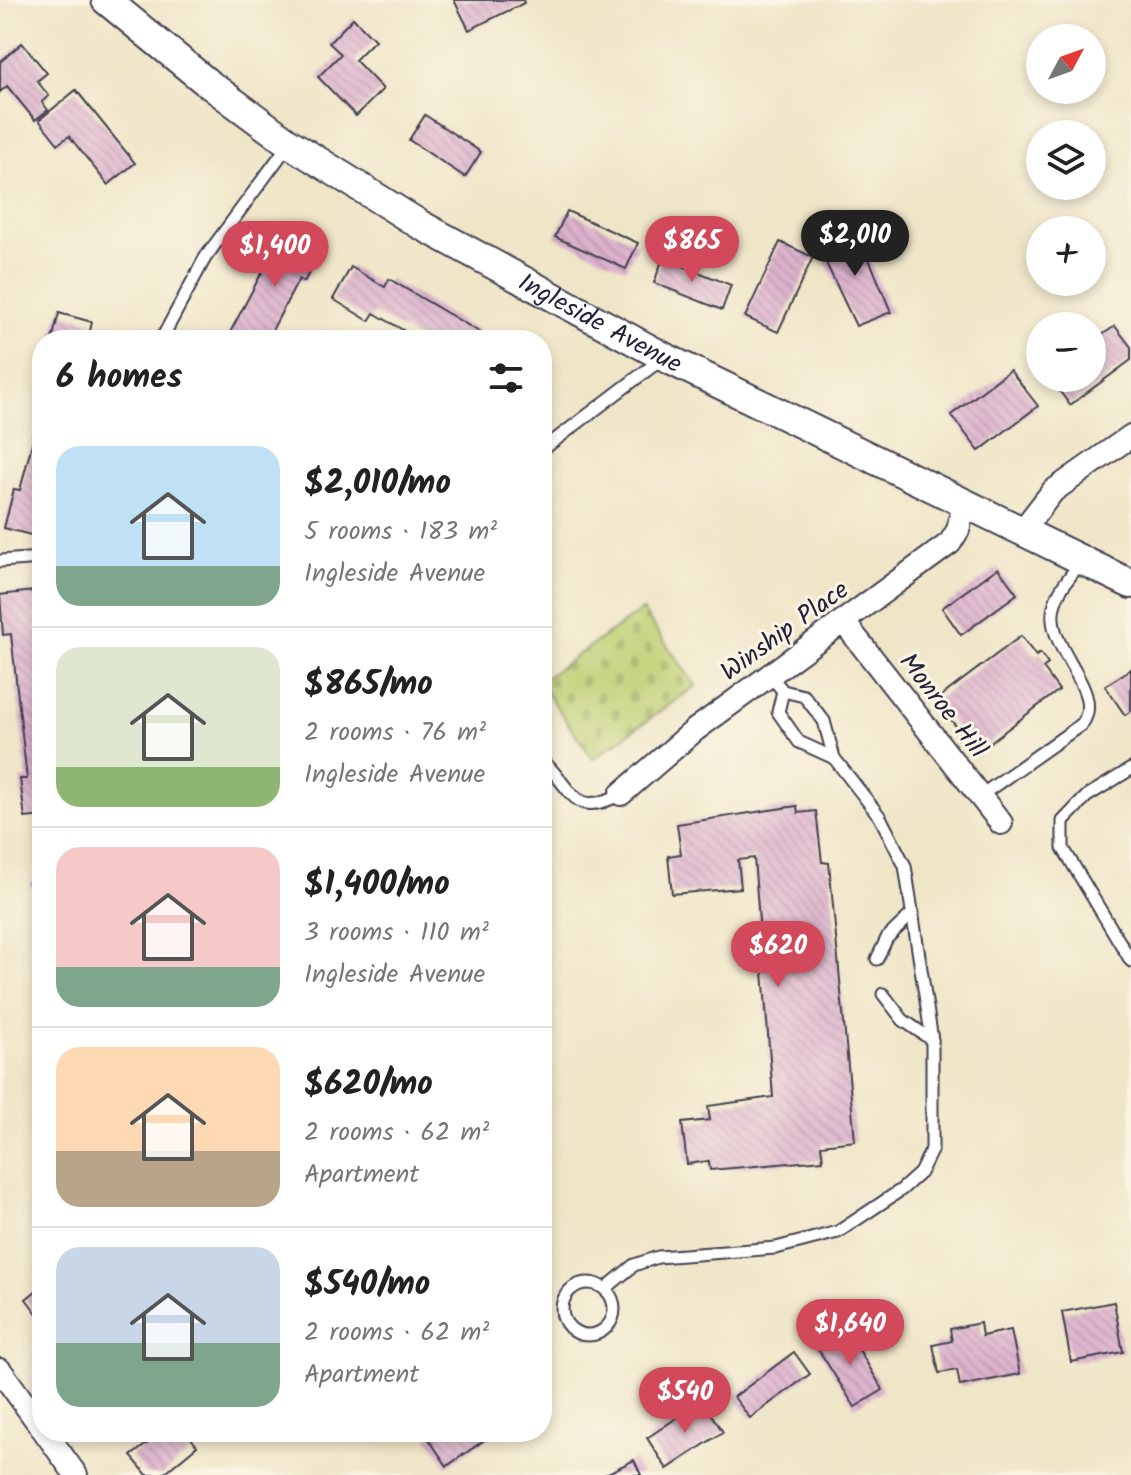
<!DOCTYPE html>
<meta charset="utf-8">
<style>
body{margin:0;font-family:Kalam,sans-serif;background:#f6f6f6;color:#222;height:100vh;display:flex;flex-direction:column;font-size:30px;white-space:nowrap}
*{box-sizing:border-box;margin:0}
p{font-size:26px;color:#767676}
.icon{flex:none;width:44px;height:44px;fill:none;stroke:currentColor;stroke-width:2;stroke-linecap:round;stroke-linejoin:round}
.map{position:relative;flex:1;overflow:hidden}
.sheet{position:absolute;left:32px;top:330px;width:520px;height:1112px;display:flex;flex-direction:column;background:#fff;border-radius:32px;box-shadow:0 4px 12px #0003}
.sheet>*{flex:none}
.needle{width:52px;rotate:49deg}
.controls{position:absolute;left:1026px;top:24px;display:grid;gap:16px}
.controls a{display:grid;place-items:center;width:80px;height:80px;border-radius:50%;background:#fff;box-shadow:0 4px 12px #0003;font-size:40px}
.price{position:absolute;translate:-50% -68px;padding:0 18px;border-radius:28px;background:#d1495b;color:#fff;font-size:26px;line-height:52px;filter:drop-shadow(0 2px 4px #0008)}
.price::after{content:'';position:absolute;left:50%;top:48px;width:24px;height:18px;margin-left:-12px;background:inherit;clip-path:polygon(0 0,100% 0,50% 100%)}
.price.current{background:#222;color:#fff}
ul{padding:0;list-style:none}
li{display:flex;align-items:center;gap:24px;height:200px;padding:0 24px}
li+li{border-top:2px solid #e0e0e0}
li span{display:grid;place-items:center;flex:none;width:224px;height:160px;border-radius:24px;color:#555}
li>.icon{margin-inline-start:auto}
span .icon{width:96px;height:96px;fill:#fffc;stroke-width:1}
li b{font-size:34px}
h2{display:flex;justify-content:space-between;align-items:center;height:96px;padding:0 24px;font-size:34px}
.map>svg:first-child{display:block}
.cemetery{fill:url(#cemetery-stones);stroke:#707856;stroke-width:2}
.building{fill:url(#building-back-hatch)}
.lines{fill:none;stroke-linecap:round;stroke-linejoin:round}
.service-casing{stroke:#413f50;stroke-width:15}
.minor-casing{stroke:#413f50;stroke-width:26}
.tertiary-casing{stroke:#413f50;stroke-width:32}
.service{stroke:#fff;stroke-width:11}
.minor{stroke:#fff;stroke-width:22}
.tertiary{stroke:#fff;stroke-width:28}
.labels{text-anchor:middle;stroke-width:6;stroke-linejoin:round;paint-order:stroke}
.street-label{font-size:26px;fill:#22223b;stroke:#fcf5e5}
</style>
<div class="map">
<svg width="1131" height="1475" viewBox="0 0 1131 1475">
<defs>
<pattern id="cemetery-stones" width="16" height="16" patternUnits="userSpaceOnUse" patternTransform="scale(2)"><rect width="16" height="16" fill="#bdcf72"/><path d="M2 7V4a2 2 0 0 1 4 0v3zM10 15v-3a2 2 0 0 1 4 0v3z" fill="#a2b164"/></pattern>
<pattern id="building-back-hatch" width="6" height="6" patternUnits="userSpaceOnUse" patternTransform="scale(2)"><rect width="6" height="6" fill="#dcb1cc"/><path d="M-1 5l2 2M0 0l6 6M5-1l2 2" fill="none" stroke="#bc98b0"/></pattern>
</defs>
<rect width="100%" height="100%" fill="#fcf5e5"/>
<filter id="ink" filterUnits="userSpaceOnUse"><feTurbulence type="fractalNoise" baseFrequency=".0125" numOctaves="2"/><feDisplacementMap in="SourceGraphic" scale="16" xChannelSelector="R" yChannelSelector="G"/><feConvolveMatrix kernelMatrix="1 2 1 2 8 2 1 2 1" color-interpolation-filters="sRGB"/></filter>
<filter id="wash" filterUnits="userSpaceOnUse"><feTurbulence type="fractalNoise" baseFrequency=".006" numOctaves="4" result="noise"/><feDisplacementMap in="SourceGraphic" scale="32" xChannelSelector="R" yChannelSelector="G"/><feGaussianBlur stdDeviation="1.8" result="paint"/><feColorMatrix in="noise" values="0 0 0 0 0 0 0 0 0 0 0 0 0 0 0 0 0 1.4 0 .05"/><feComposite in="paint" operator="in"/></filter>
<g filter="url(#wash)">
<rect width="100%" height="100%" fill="#efe5c7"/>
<!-- cemetery -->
<path class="cemetery" d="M642 610 696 686 593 759 542 686V680Z"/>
<g id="blocks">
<!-- building -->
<g class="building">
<path d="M454 0H523L524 3 469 30Z"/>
<path d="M353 18 375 40 355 60 383 89 356 116 318 77 341 54 329 43Z"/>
<path d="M22 43 47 73 37 81 49 96 42 102 48 110 35 120 7 86 0 92V62Z"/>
<path d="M76 90 135 163 108 185 69 136 58 144 39 120Z"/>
<path d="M425 115 481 152 465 177 409 140Z"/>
<path d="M567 211 638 243 626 269 555 237Z"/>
<path d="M293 230 323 246 304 282 299 279 267 340H226L269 259 276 263Z"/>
<path d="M857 230 891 312 856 326 818 246Z"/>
<path d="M780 242 813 257 778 332 745 317Z"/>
<path d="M663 258 731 285 722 310 654 283Z"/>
<path d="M351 267 385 287 389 279 493 340H420L374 313 369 321 333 299Z"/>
<path d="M59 313 92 322 88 340H52Z"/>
<path d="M1115 326 1131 347V360L1070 405 1050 378H1092V342Z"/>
<path d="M1010 370 1038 406 979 451 951 415Z"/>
<path d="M41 409 42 523 39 537 4 528 14 489 20 490Z"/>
<path d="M998 568 1017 594 961 635 942 608Z"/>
<path d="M34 591 38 629 42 628V816L25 818 20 779H27L11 634 3 635 0 595Z"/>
<path d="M1021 636 1036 656 1040 653 1048 664 1043 668 1059 690 976 753 936 700Z"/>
<path d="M1131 669V711L1125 715 1105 686Z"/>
<path d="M797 806 798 813 816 811 822 862 829 863 855 1141 821 1145 823 1160 710 1170 709 1161 687 1164 682 1123 710 1120 708 1106 773 1097 754 858 738 860 741 888 672 894 668 856 681 854 677 824Z"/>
<path d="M42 874V902L29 883Z"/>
<path d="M42 1286V1320L26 1299Z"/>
<path d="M1114 1302 1123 1352 1071 1362 1062 1312Z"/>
<path d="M980 1323 982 1336 1011 1330 1020 1374 960 1386 957 1370 939 1373 933 1345 952 1341 950 1329Z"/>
<path d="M846 1328 883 1390 855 1407 816 1346Z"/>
<path d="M794 1352 810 1374 750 1418 734 1397Z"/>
<path d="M702 1401 723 1432 667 1469 647 1438Z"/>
<path d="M162 1432H186L197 1446 162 1475H147L131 1456Z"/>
<path d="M436 1432H496L447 1466 428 1438Z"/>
<path d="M634 1460 641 1475H604Z"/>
</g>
</g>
</g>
<g filter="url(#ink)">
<use href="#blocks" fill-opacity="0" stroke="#413f50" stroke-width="2"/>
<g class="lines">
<defs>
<g id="service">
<path d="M161 340 205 258 289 144"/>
<path d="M542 450 663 358"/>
<path d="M0 561 42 558"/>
<path d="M783 691 778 712 799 742 834 758"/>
<path d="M542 760C573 788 572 820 621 794"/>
<path d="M1131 769 1087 796 1063 821V848L1131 961"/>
<path d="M980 796 1082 724C1107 689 1040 646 1055 603 1060 587 1072 574 1082 561"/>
<path d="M877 959 887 938 913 913"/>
<path d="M883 994 903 1020 932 1040"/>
<circle cx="588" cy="1309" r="26"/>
<path d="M605 1289 634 1265 658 1257 776 1248 838 1232 901 1190 920 1173 932 1149V1040L905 866 880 817 834 758 824 721 804 696 783 691 770 675"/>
</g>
<g id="minor">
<path d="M1022 531 1053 491 1131 436"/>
<path d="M843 621 1001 823"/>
<path d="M621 794 695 730 950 543 958 530 964 503"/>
<path d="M0 1370 42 1428"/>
<path d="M45 1432 76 1475"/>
</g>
<g id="tertiary">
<path id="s1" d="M106 0 205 81 289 143 419 224 664 357 1131 584"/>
</g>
</defs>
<!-- service casing -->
<use href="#service" class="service-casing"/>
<!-- minor casing -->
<use href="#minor" class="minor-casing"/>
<!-- tertiary casing -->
<use href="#tertiary" class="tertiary-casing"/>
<!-- service -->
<use href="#service" class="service"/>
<!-- minor -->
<use href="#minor" class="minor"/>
<!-- tertiary -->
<use href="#tertiary" class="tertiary"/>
</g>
</g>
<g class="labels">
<!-- street labels -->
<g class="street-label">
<text dy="9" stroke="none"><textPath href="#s1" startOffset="592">Ingleside Avenue</textPath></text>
<text transform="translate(784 630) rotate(-36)" y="9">Winship Place</text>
<text transform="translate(944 705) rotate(52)" y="9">Monroe Hill</text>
</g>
</g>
</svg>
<div class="controls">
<a><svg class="needle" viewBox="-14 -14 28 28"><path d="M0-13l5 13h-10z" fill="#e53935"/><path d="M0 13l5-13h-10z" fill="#767676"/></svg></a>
<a><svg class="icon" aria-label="layers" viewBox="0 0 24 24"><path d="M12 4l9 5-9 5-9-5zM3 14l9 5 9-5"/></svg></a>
<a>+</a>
<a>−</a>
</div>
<b class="price current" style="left:855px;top:278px">$2,010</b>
<b class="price" style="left:692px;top:284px">$865</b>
<b class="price" style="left:275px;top:289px">$1,400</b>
<b class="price" style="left:778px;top:989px">$620</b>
<b class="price" style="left:850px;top:1367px">$1,640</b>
<b class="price" style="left:685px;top:1435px">$540</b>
<section class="sheet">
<h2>6 homes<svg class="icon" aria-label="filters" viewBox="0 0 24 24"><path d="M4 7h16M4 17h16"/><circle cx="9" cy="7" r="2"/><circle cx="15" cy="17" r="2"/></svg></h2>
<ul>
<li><span style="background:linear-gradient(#bfe0f5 75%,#7fa58c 0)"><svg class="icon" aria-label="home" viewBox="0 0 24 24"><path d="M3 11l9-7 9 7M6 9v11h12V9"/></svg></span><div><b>$2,010/mo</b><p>5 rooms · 183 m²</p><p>Ingleside Avenue</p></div></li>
<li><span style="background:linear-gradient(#dfe7d0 75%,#8fb573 0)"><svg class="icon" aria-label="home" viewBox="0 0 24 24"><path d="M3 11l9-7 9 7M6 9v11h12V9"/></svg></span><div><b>$865/mo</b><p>2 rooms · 76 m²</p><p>Ingleside Avenue</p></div></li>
<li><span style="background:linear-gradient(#f6c9c9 75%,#7fa58c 0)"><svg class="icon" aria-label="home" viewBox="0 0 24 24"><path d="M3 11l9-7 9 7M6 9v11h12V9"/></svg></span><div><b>$1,400/mo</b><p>3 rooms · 110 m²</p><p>Ingleside Avenue</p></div></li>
<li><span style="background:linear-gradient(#ffd9b3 65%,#b9a48a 0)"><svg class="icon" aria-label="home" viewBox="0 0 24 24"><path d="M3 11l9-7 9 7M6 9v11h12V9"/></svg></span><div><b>$620/mo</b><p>2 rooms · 62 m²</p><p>Apartment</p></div></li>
<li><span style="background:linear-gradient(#c9d6e8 60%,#7fa58c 0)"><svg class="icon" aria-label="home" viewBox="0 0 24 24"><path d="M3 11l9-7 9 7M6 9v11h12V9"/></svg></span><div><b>$540/mo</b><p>2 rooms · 62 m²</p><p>Apartment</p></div></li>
</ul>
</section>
</div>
